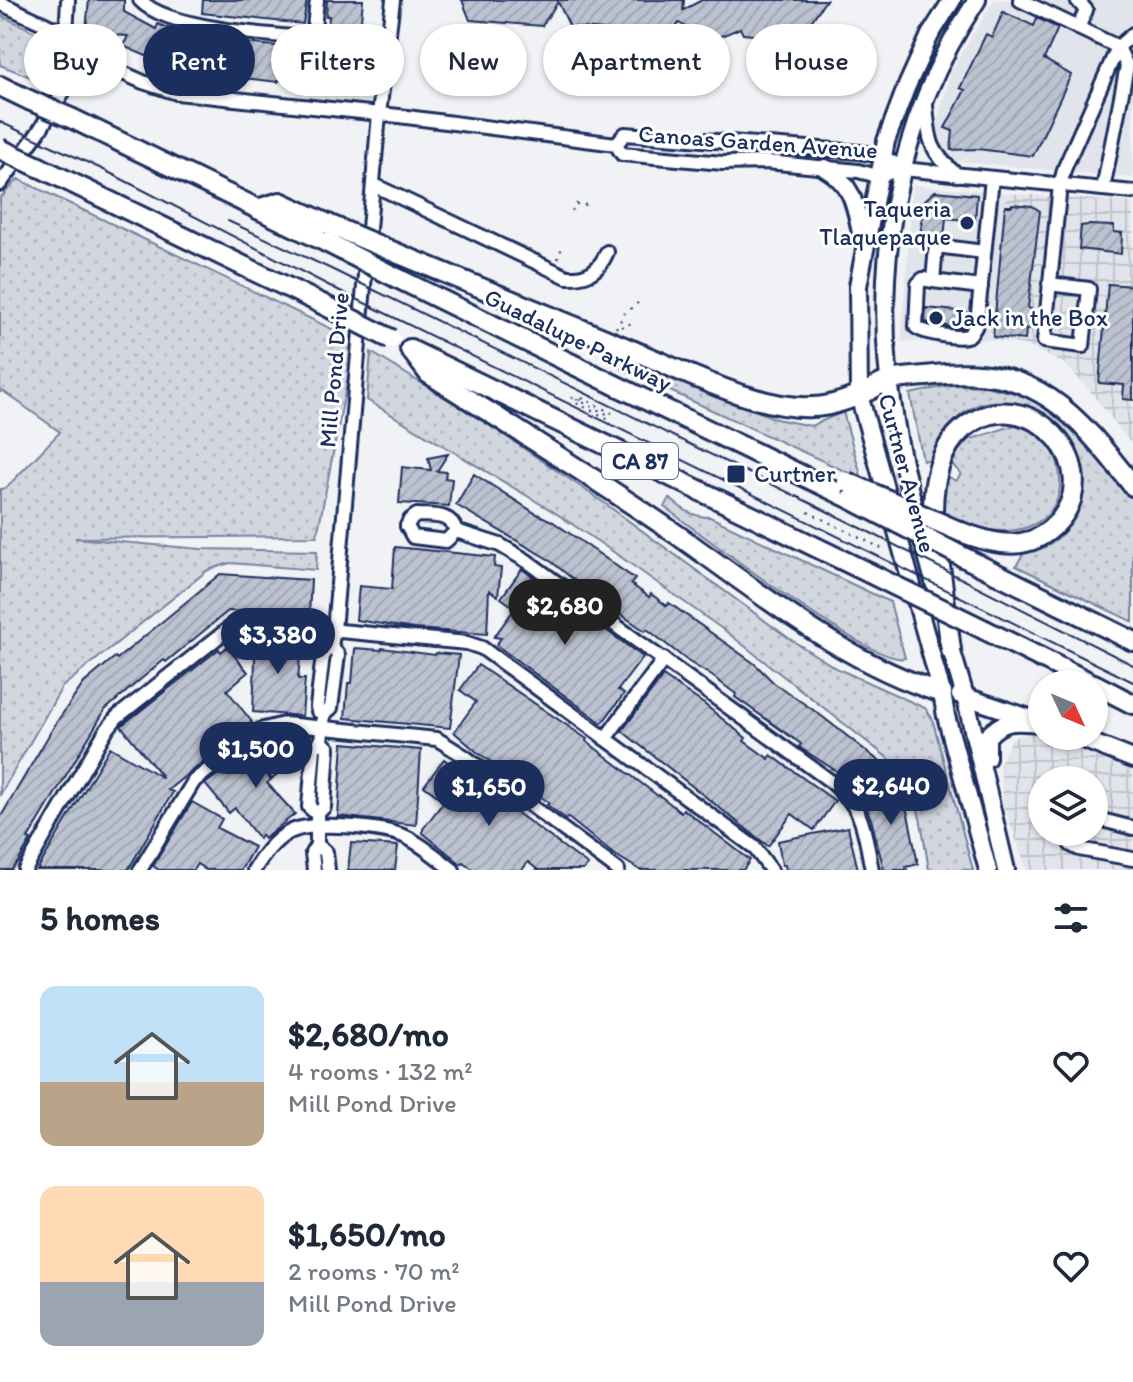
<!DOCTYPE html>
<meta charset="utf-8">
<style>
body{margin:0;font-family:Itim,sans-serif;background:#f6f6f7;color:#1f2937;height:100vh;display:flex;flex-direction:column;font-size:30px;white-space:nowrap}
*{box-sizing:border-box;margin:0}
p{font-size:26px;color:#747a83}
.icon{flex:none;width:44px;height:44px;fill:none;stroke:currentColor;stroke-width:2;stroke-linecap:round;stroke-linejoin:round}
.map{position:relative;height:870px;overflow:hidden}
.drawer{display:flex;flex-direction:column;background:#fff;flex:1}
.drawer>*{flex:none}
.guide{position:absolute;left:24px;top:24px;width:1086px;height:72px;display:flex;gap:16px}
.needle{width:52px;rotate:134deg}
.controls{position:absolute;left:1028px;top:670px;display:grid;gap:16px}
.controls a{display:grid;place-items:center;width:80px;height:80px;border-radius:50%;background:#fff;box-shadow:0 2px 6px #0004;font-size:40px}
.price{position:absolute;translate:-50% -68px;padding:0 18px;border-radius:28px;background:#1b2f5e;color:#fff;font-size:26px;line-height:52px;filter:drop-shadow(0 2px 4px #0008)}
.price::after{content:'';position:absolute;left:50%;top:48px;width:24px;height:18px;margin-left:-12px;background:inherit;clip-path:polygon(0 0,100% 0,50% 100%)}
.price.on{background:#222;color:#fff}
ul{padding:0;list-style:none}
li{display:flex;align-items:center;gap:24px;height:200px;padding:0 40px}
li span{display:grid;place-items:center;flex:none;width:224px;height:160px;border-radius:16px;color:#555}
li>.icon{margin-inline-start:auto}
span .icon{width:96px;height:96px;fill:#fffc;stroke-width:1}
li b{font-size:34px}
h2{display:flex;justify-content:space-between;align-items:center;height:96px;padding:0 40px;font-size:34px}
.chip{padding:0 28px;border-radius:36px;background:#fff;box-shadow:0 2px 6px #0004;font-size:28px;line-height:72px}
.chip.on{background:#1b2f5e;color:#fff}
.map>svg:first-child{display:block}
.built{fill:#e1e4ea}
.industrial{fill:url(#industrial-grid);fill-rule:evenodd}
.grass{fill:url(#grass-dots);stroke:#76829e;stroke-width:2}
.building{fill:url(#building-hatch);stroke:#1b2f5e;stroke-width:2}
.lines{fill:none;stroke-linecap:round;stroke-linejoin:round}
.minor-casing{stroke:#1b2f5e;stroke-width:18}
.major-casing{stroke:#1b2f5e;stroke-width:22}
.highway-casing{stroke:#1b2f5e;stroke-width:24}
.path{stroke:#1b2f5e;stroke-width:2;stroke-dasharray:2 6;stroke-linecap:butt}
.minor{stroke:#fff;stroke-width:12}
.major{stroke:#fff;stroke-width:16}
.highway{stroke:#fff;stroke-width:18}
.tram{stroke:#1b2f5e;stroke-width:2}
.highway-bridge-casing{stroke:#1b2f5e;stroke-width:24;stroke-linecap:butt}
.highway-bridge{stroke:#fff;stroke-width:18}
.poi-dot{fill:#1b2f5e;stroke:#fff;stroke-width:3}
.labels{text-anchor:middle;stroke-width:6;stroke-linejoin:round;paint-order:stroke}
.shield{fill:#fff;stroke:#5f6d8e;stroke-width:2}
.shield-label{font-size:22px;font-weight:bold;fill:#1b2f5e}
.street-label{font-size:24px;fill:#1b2f5e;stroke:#fff}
.poi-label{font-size:24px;fill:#1b2f5e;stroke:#fff;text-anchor:start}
</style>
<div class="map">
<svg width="1133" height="870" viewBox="0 0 1133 870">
<defs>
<pattern id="industrial-grid" width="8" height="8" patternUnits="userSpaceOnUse" patternTransform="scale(2)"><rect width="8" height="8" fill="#e1e4ea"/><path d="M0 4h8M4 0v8" fill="none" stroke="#c0c4cb"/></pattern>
<pattern id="grass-dots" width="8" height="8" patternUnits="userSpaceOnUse" patternTransform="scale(2)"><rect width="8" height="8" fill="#d2d6df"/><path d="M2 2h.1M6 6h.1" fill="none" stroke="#b4b8c2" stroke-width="1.8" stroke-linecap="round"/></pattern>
<pattern id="building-hatch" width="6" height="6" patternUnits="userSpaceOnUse" patternTransform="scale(2)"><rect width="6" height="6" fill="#bcc2d0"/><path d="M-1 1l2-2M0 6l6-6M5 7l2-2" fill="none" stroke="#a1a7b5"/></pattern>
</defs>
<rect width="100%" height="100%" fill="#f1f2f5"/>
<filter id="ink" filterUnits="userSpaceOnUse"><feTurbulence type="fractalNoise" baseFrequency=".0125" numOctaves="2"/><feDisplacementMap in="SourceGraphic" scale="16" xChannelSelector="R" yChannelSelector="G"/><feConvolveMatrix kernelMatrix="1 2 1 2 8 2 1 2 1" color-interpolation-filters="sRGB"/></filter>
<g filter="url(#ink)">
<!-- built -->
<g class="built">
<path d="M994 0H1133V178L955 161 939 148 934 134 951 71Z"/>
<path d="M913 185 1006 193 992 340 901 342Z"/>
</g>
<!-- industrial -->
<g class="industrial">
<path d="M1006 193 1133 203V446L1090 391 1065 364 1026 345 992 340Z"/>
<path d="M1032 731 1133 772V870H1027L1003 804 1000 764 1011 739ZM1042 780H1094V832H1042Z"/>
</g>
<!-- grass -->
<g class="grass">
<path d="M0 15C31 31 56 35 59 75L43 82 0 65Z"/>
<path d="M18 179 355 340 317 536 75 538 201 549 317 551 316 570 230 563 208 570 62 687 0 795V489L6 488 60 432 3 391 0 392V198Z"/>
<path d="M371 352 492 427 596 497 790 639 836 668 925 708 932 718 973 870H929C921 825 922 799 893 762L728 633 618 555 554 512 367 400Z"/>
<path d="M628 356 776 419 811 426 843 412 862 479 622 369Z"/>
<path d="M951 385 984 386 1019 394 1057 412 1096 451 1133 498V622L1016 566 1023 554C1133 508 1022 333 946 431 940 439 936 450 932 459L923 461 910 394Z"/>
<path d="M1015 425C1034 430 1053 443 1058 464 1072 526 1013 542 965 524 958 521 947 520 944 513 939 502 945 487 947 476L956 481 961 474 952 464 958 451 968 440Z"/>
<path d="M669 498C682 509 692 517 710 517L890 602 905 658C873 667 699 532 664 507Z"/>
</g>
<!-- building -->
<g class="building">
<path d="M89 0H124V12L156 29 158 24 180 33 167 65 123 46 128 36 94 34 95 29H86Z"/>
<path d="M203 0H307L303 24 202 13Z"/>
<path d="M327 0H363L360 30 328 27 329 16H326Z"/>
<path d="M462 0H684L683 10 702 0H826L799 39 743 34 740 28 710 41 679 23 669 36 570 27 558 2 542 26 470 20Z"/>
<path d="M1003 12 1034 26 1037 18 1058 28 1044 59 1071 75 1033 156 978 149 951 150 953 131 945 128 965 90 960 88 986 34 992 37Z"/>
<path d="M204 39 284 47 285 45 352 51V53L362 54 360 76H358L357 86 278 80V82L201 73Z"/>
<path d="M935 191 977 195 975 221 946 218 944 238H920L924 201Z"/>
<path d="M1012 204 1032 206 1040 211 1028 308 1031 309 1029 330 1026 329 1025 340 993 337 1005 206H1012Z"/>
<path d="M1088 225 1114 226V232L1122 233 1121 254 1079 249 1081 226Z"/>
<path d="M1108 284 1133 286V400L1123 399 1124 385 1099 383Z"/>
<path d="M926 308 967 312 966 325 963 327H951L925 322Z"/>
<path d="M448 454 437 471 446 472 445 478 452 479 449 506 399 503 402 467 431 470 428 458Z"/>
<path d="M474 474 535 513 552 521 595 551 635 579 631 584 649 597 651 594 667 606 669 603 755 664 774 683 819 714 884 765 860 795 842 779 844 776 799 747 801 744 735 697 736 694 712 676 689 662 647 629 645 631 594 596 548 559 456 505Z"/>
<path d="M395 547 495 557 494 567 501 568 498 596 489 590 487 634 414 629 356 620 359 586 392 589Z"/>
<path d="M522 569 643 657 618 690 624 694 602 723 496 645 501 638 494 637 515 608 501 598Z"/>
<path d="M220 574 311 580 309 615 228 611 166 662 164 660 141 679 105 710 28 839 31 840 18 862 11 870H0V818L56 723 84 683 115 657 117 659Z"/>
<path d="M256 634 302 637 298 679H305L302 716 253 712Z"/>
<path d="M227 647 248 672 227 690 252 722 168 790 173 792 128 870H37L110 747 163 778 121 726 219 649 221 652Z"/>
<path d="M355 648 381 650 382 648 435 655 436 653 459 655 450 728 345 718 348 683H352Z"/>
<path d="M478 665 587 739 586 741 658 796 659 795 681 812 683 809 703 824 750 860 743 870H640L612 853 567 817 566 819 547 805 549 803 477 752 454 732 476 702 460 690Z"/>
<path d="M663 676 704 704 746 738 744 741 769 759 771 755 835 801 814 830 792 814 768 846 622 731Z"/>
<path d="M274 736 291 737V745L298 746 297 759 290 758 289 773 280 772 267 783 295 814 264 839 261 835 259 839 235 808 229 813 205 784 243 756 249 763 254 759 270 779Z"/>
<path d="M343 743 421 750 416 825 338 816Z"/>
<path d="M444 759 465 775 468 772 487 786 485 789 588 865 583 870H538L528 862 522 870H474L463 862 461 864 423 833V829L444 801 424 786Z"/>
<path d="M895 780 908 814 918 864 906 867 907 870H884L871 819 861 794Z"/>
<path d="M192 802 222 819 217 828 254 847 241 870H206L197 864 193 870H159L153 866Z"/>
<path d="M848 827 858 870H786L785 865H782L778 841Z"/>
<path d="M351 843 398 846 395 870H348Z"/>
</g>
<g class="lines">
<defs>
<g id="minor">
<path d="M140 0C172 36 321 37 372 43L388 40"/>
<path d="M1020 0 1118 47 1133 34"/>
<path d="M1077 0 1086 10 1078 28"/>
<path d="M0 3 66 34 85 56 143 82 177 93 399 116 616 144"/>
<path d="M66 34 68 0"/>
<path d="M313 37 317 0"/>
<path d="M177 93 194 25"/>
<path d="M926 105C929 140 929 151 957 175"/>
<path d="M616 144 622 154 723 163 767 162 858 171 878 176 903 169 1133 192"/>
<path d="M616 144 625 134 859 152 883 156 903 169"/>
<path d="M0 184 38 133 85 56"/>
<path d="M374 185 567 277C588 278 599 271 607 252"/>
<path d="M1103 189 1127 66 1118 47"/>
<path d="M933 281 923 279 918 284 916 327C923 333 961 340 969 335 973 332 975 327 977 323L992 178"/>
<path d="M1049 284 1089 289 1083 346 1044 341 1060 185 1065 167 1118 47"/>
<path d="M981 287 933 281 936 246 984 252"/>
<path d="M407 526 410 520 417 515C433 516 451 513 456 531L500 545 527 561 833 783C865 810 864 831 872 870"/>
<path d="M407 526 413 537 446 541 456 531"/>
<path d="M324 714 318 711 317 707 323 654 331 646 334 630 379 114 393 0"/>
<path d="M605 739 664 659"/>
<path d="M317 814 309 807 314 748 321 741 324 714 331 708 338 655 331 646"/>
<path d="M1094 818 1133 828"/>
<path d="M1065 832 1071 845 1079 849 1133 859"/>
<path d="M317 845 326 852 328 870"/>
<path d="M25 870 105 732 117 717 227 630 237 626 256 623 467 643 482 648 754 847 771 870"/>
<path d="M140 870 194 781 260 730 284 724 437 739 464 756 618 870"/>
<path d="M254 870C263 855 275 838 292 831 314 821 387 827 408 838 424 846 439 859 453 870"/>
<path d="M314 870 312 853 317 845V814L324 807 328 748 321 741"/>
</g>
<g id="major">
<path d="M952 0 930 35 906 88 886 141 858 286 859 395 942 693 946 716 988 870"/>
<path d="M825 168C854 185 855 206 862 237"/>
<path d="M937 593C922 534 903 475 894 415 870 270 895 123 977 0"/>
<path d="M948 639 965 696 1006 870"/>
<path d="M960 695 1029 718"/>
<path d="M1075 736 1133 759"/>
<path d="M987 758V737C1005 717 1017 722 1041 723"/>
</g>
<g id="highway">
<path d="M0 86 29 100"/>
<path d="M73 119 326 242"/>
<path d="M41 168 320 303"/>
<path d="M257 209 280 202 328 224"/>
<path d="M399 254 586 331"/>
<path d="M397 278 572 364"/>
<path d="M410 349 429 374C512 427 595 478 676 534 761 593 842 662 942 693"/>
<path d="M634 351C684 371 758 410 812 407 829 407 848 400 864 393 873 389 882 382 891 380 905 377 920 377 934 375 1035 363 1076 413 1133 486"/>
<path d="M415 352 869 573"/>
<path d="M615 385 851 499"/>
<path d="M965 558 1133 641"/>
<path d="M985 630 1093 684"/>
<path d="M951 650 933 512C933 477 941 440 974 421 1035 386 1106 469 1058 522 1048 533 1036 541 1021 543 1001 546 980 539 961 532"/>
<path d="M1094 684 1133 704"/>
</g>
</defs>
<!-- minor casing -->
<use href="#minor" class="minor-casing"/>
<!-- major casing -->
<use href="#major" class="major-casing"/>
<!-- highway casing -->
<use href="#highway" class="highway-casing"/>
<!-- path -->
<g class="path">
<path d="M572 211 576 204 588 205"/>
<path d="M558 259 563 244"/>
<path d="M621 327 635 322"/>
<path d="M616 328 625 313 639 302"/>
<path d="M572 397 576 403 609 419"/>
<path d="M582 398 612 413"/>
<path d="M576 399 611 416"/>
<path d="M580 401 587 388"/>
<path d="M808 512 881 548"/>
</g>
<!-- minor -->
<use href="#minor" class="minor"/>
<!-- major -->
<use href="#major" class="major"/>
<!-- highway -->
<use href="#highway" class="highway"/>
<!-- tram -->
<g class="tram">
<path d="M0 122 106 171 328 285 1133 682"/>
<path d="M228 221 329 268 859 527 1133 665"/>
</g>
<defs>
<g id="highway-bridge">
<path d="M29 100 73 119"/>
<path d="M0 149 41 168"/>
<path d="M328 224 399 254"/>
<path d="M326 242 397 278"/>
<path d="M320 303 391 339"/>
<path d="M586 331 634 351"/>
<path d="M572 364 615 385"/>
<path d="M847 482 961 532"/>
<path d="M851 499 965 558"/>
<path d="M869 573 985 630"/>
</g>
</defs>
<!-- highway-bridge casing -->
<use href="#highway-bridge" class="highway-bridge-casing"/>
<!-- highway-bridge -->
<use href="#highway-bridge" class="highway-bridge"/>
</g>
</g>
<!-- markers -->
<g class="poi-dot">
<circle cx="967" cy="223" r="8"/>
<circle cx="936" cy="318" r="8"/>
<rect x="726" y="464" width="20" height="20" rx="4"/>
</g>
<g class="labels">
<!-- shield labels -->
<rect class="shield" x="602" y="443" width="76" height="36" rx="6"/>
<g class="shield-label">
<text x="640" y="469">CA 87</text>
</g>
<!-- street labels -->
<g class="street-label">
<text transform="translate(758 142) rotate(4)" y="8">Canoas Garden Avenue</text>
<text transform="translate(578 340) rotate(26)" y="8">Guadalupe Parkway</text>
<text transform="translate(334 370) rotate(-85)" y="8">Mill Pond Drive</text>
<text transform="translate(907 473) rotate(75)" y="8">Curtner Avenue</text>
</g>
<!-- poi labels -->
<g class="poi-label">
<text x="951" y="217" text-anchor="end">Taqueria<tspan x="951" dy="28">Tlaquepaque</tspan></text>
<text x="952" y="326">Jack in the Box</text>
<text x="754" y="482">Curtner</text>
</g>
</g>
</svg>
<div class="controls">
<a><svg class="needle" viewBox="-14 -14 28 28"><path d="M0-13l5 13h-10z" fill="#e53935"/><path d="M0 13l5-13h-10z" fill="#747a83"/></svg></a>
<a><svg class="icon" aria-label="layers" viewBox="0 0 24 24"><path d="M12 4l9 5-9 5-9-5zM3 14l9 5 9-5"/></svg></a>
</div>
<b class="price on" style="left:565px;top:647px">$2,680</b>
<b class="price" style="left:278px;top:676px">$3,380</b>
<b class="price" style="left:256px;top:790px">$1,500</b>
<b class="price" style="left:891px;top:827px">$2,640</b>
<b class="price" style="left:489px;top:828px">$1,650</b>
<div class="guide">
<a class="chip">Buy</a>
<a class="chip on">Rent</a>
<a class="chip">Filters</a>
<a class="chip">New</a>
<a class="chip">Apartment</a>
<a class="chip">House</a>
</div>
</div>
<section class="drawer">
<h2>5 homes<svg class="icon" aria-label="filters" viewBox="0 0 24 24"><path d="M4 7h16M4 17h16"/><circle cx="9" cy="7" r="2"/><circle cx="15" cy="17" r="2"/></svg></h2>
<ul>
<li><span style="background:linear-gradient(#bfe0f5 60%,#b9a48a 0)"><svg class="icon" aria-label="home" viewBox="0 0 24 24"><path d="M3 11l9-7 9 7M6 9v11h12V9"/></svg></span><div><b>$2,680/mo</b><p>4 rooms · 132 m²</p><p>Mill Pond Drive</p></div><svg class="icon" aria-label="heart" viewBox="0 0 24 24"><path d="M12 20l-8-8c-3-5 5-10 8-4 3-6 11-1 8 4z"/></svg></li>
<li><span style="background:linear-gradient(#ffd9b3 60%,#9aa5b1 0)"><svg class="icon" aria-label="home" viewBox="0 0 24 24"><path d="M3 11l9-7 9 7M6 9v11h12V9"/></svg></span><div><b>$1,650/mo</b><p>2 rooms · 70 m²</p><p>Mill Pond Drive</p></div><svg class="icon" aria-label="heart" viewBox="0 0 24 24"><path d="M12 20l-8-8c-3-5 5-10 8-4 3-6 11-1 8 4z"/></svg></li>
</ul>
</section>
